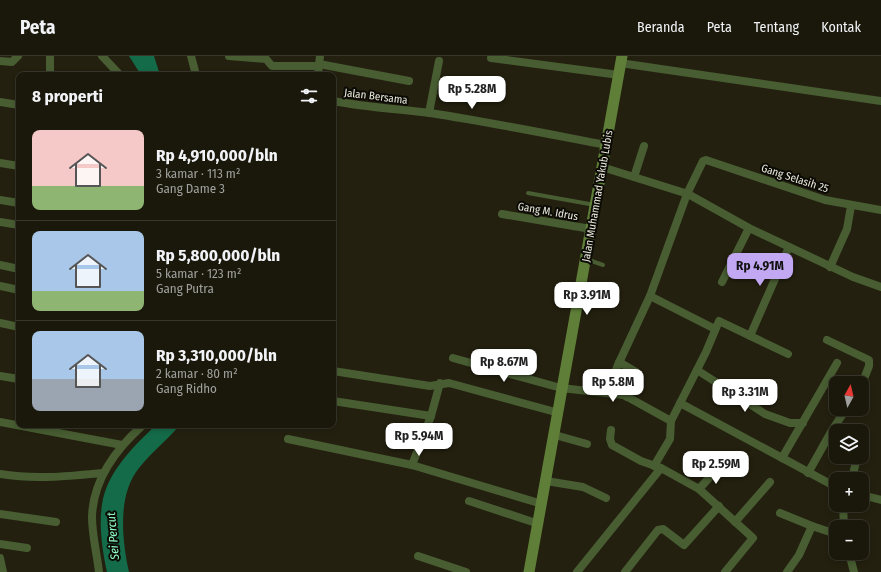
<!DOCTYPE html>
<html lang="id">
<meta charset="utf-8">
<style>
body{margin:0;font-family:"Fira Sans Condensed",sans-serif;background:#232114;color:#f1f3f6;height:100vh;display:flex;flex-direction:column;font-size:15px;white-space:nowrap}
*{box-sizing:border-box;margin:0}
p{font-size:13px;color:#9fa09d}
.icon{flex:none;width:22px;height:22px;fill:none;stroke:currentColor;stroke-width:2;stroke-linecap:round;stroke-linejoin:round}
.map{position:relative;flex:1;overflow:hidden}
.drawer{position:absolute;left:16px;top:16px;width:320px;height:356px;display:flex;flex-direction:column;background:#1a180b;border-radius:8px;box-shadow:0 2px 6px #0003,0 0 0 1px #38372c}
.drawer>*{flex:none}
.needle{width:26px;rotate:8deg}
.tools{position:absolute;left:829px;top:320px;display:grid;gap:8px}
.tools a{display:grid;place-items:center;width:40px;height:40px;border-radius:8px;background:#1a180b;box-shadow:0 2px 6px #0003,0 0 0 1px #38372c;font-size:20px}
.price{position:absolute;translate:-50% -34px;padding:0 9px;border-radius:8px;background:#fff;color:#222;font-size:13px;line-height:26px;filter:drop-shadow(0 1px 2px #0008)}
.price::after{content:'';position:absolute;left:50%;top:24px;width:12px;height:9px;margin-left:-6px;background:inherit;clip-path:polygon(0 0,100% 0,50% 100%)}
.price.current{background:#c2a8f2;color:#111}
ul{padding:0;list-style:none}
li{display:flex;align-items:center;gap:12px;height:100px;padding:0 16px}
li+li{border-top:1px solid #38372c}
li span{display:grid;place-items:center;flex:none;width:112px;height:80px;border-radius:8px;color:#555}
li>.icon{margin-inline-start:auto}
span .icon{width:48px;height:48px;fill:#fffc;stroke-width:1}
li b{font-size:17px}
h2{display:flex;justify-content:space-between;align-items:center;height:48px;padding:0 16px;font-size:17px}
header{display:flex;align-items:center;gap:24px;box-sizing:border-box;height:56px;padding:0 20px;background:#1a180b;border-bottom:1px solid #38372c}
header strong{font-size:19px}
nav{display:flex;gap:22px;margin-inline-start:auto;font-size:14px}
.map>svg:first-child{display:block}
.water{fill:#146b49}
.lines{fill:none;stroke-linecap:round;stroke-linejoin:round}
.lane{stroke:#485d32;stroke-width:4}
.street{stroke:#485d32;stroke-width:8}
.secondary{stroke:#5f7f38;stroke-width:11}
.labels{text-anchor:middle;stroke-width:4;stroke-linejoin:round;paint-order:stroke}
.street-label{font-size:11px;fill:#eceade;stroke:#0b0a04}
.water-label{font-size:12px;font-style:italic;fill:#92ffc9;stroke:#0b0a04}
</style>
<header>
<strong>Peta</strong>
<nav><a>Beranda</a><a>Peta</a><a>Tentang</a><a>Kontak</a></nav>
</header>
<div class="map">
<svg width="881" height="516" viewBox="0 0 881 516">
<rect width="100%" height="100%" fill="#23200f"/>
<!-- water -->
<g class="water">
<path d="M129 0H154L160 19H141Z"/>
<path d="M156 369H180C167 384 151 397 139 412 117 439 122 484 129 516H107C102 493 98 466 103 443 110 413 135 389 156 369Z"/>
</g>
<g class="lines">
<!-- lane -->
<g class="lane">
<path d="M528 137 595 149"/>
<path d="M586 203 603 209"/>
</g>
<!-- street -->
<g class="street">
<path d="M50 0V19"/>
<path d="M102 0 120 19"/>
<path d="M191 0 196 19"/>
<path d="M229 0 266 3 272 10H319"/>
<path d="M491 2 619 19"/>
<path d="M0 5 12 6 18 0"/>
<path d="M620 7 881 45"/>
<path d="M319 8 409 25"/>
<path d="M318 19 320 0"/>
<path d="M333 45C365 51 397 53 430 57 489 66 548 78 606 89"/>
<path d="M0 46 19 49"/>
<path d="M429 57 439 5"/>
<path d="M0 107 19 110"/>
<path d="M602 111 688 138 749 172 853 221 881 231"/>
<path d="M634 121 644 90"/>
<path d="M0 144 19 147"/>
<path d="M502 158 591 173"/>
<path d="M0 166 19 169"/>
<path d="M0 209 19 213"/>
<path d="M830 211 847 173 851 150"/>
<path d="M722 226 749 172"/>
<path d="M0 230 19 234"/>
<path d="M650 240 715 273"/>
<path d="M0 267 19 271"/>
<path d="M750 280 789 191"/>
<path d="M827 284 869 304V310L862 328"/>
<path d="M453 302 561 332 624 339 671 365"/>
<path d="M619 306 636 316 627 341"/>
<path d="M697 314 765 358 790 367H803"/>
<path d="M333 315 430 330 449 327 559 357"/>
<path d="M0 320 19 323"/>
<path d="M608 336 617 311 650 240 687 138 703 105 706 104 825 144 881 154"/>
<path d="M333 345 431 360"/>
<path d="M680 347 836 431"/>
<path d="M0 366 122 389"/>
<path d="M611 374 610 383 612 389 641 405 661 412 699 433 753 482 725 516"/>
<path d="M555 379 587 388"/>
<path d="M288 383 412 409 542 448"/>
<path d="M782 402 837 307"/>
<path d="M412 409 431 360 440 327"/>
<path d="M654 410 670 383 671 365 706 296 719 265 788 298"/>
<path d="M808 417 831 376 846 353"/>
<path d="M0 418C36 424 67 420 103 417"/>
<path d="M852 423 857 401"/>
<path d="M546 425 583 431 606 442"/>
<path d="M699 433 718 412"/>
<path d="M862 439 881 444"/>
<path d="M469 445 539 468"/>
<path d="M843 449 844 471"/>
<path d="M780 457 812 470"/>
<path d="M0 458 56 466"/>
<path d="M735 466 770 426"/>
<path d="M0 488 27 492"/>
<path d="M849 497 854 516"/>
<path d="M418 500 466 516"/>
<path d="M0 502 3 516"/>
<path d="M99 516C97 498 92 479 92 461 93 423 116 393 143 369"/>
<path d="M577 516 661 412"/>
<path d="M625 516 658 474 663 473 684 489 719 450"/>
<path d="M787 516 799 499 812 470 836 478"/>
</g>
<!-- secondary -->
<path class="secondary" d="M529 516 622 0"/>
</g>
<g class="labels">
<!-- street labels -->
<g class="street-label">
<text transform="translate(376 40) rotate(7)" y="4">Jalan Bersama</text>
<text transform="translate(795 122) rotate(18)" y="4">Gang Selasih 25</text>
<text transform="translate(597 140) rotate(-80)" y="4">Jalan Muhammad Yakub Lubis</text>
<text transform="translate(548 155) rotate(10)" y="4">Gang M. Idrus</text>
</g>
<!-- water labels -->
<g class="water-label">
<text transform="translate(113 480) rotate(-95)" y="4">Sei Percut</text>
</g>
</g>
</svg>
<div class="tools">
<a><svg class="needle" viewBox="-14 -14 28 28"><path d="M0-13l5 13h-10z" fill="#e53935"/><path d="M0 13l5-13h-10z" fill="#9fa09d"/></svg></a>
<a><svg class="icon" aria-label="layers" viewBox="0 0 24 24"><path d="M12 4l9 5-9 5-9-5zM3 14l9 5 9-5"/></svg></a>
<a>+</a>
<a>−</a>
</div>
<b class="price" style="left:472px;top:54px">Rp 5.28M</b>
<b class="price current" style="left:760px;top:231px">Rp 4.91M</b>
<b class="price" style="left:587px;top:260px">Rp 3.91M</b>
<b class="price" style="left:504px;top:327px">Rp 8.67M</b>
<b class="price" style="left:613px;top:347px">Rp 5.8M</b>
<b class="price" style="left:745px;top:357px">Rp 3.31M</b>
<b class="price" style="left:419px;top:401px">Rp 5.94M</b>
<b class="price" style="left:716px;top:429px">Rp 2.59M</b>
<section class="drawer">
<h2>8 properti<svg class="icon" aria-label="filters" viewBox="0 0 24 24"><path d="M4 7h16M4 17h16"/><circle cx="9" cy="7" r="2"/><circle cx="15" cy="17" r="2"/></svg></h2>
<ul>
<li><span style="background:linear-gradient(#f6c9c9 70%,#8fb573 0)"><svg class="icon" aria-label="home" viewBox="0 0 24 24"><path d="M3 11l9-7 9 7M6 9v11h12V9"/></svg></span><div><b>Rp 4,910,000/bln</b><p>3 kamar · 113 m²</p><p>Gang Dame 3</p></div></li>
<li><span style="background:linear-gradient(#a9c7e8 75%,#8fb573 0)"><svg class="icon" aria-label="home" viewBox="0 0 24 24"><path d="M3 11l9-7 9 7M6 9v11h12V9"/></svg></span><div><b>Rp 5,800,000/bln</b><p>5 kamar · 123 m²</p><p>Gang Putra</p></div></li>
<li><span style="background:linear-gradient(#a9c7e8 60%,#9aa5b1 0)"><svg class="icon" aria-label="home" viewBox="0 0 24 24"><path d="M3 11l9-7 9 7M6 9v11h12V9"/></svg></span><div><b>Rp 3,310,000/bln</b><p>2 kamar · 80 m²</p><p>Gang Ridho</p></div></li>
</ul>
</section>
</div>
